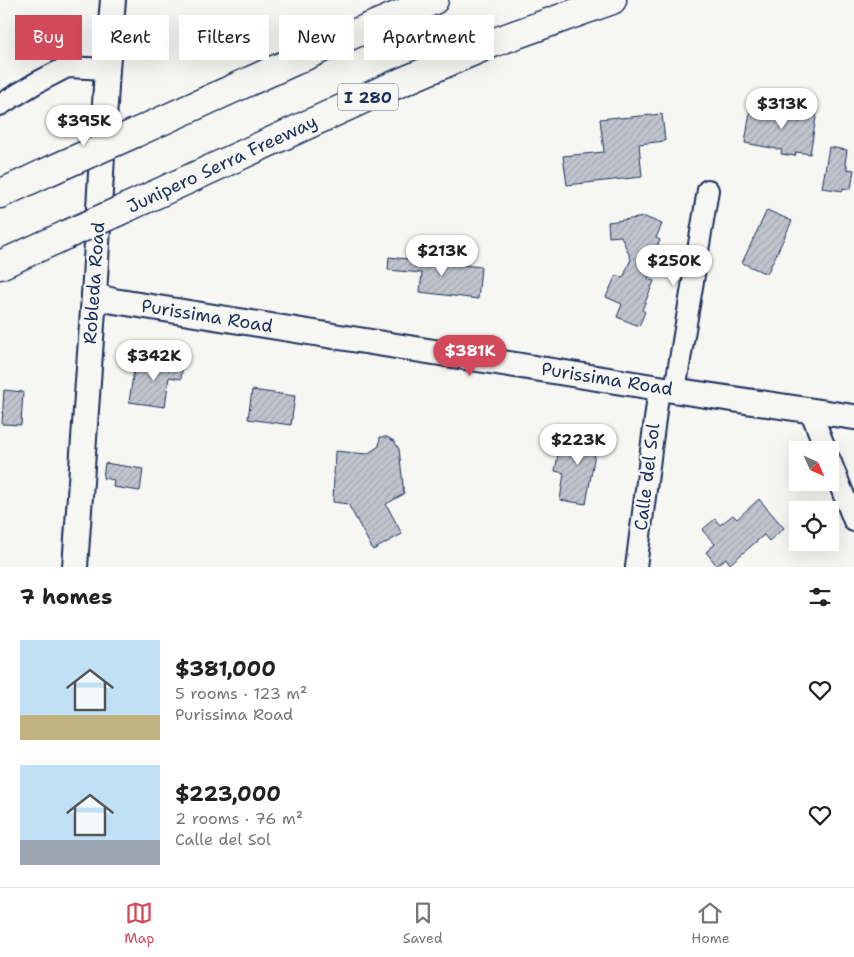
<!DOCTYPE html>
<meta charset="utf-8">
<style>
body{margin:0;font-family:"Shantell Sans",sans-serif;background:#f6f6f6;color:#222;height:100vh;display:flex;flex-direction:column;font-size:19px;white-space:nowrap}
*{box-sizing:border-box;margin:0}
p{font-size:16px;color:#767676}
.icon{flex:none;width:28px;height:28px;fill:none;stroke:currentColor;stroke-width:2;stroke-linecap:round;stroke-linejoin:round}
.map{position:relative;height:567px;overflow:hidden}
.side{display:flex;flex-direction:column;background:#fff;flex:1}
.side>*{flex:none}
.banner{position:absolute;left:15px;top:15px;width:500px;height:45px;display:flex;gap:10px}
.needle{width:32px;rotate:135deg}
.controls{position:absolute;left:789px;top:441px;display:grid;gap:10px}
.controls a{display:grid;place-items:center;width:50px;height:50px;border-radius:0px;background:#fff;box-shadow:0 5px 20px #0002;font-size:25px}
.price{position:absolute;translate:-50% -42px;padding:0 11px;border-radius:18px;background:#fff;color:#222;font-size:16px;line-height:32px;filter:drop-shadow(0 1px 2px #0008)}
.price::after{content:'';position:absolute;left:50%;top:30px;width:15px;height:11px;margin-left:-8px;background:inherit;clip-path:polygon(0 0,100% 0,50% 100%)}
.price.selected{background:#d1495b;color:#fff}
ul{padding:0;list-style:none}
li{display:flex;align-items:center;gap:15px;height:125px;padding:0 20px}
li span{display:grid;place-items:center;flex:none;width:140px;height:100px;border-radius:0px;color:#555}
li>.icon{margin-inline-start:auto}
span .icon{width:60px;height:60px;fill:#fffc;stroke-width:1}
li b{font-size:21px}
h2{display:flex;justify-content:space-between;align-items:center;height:60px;padding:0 20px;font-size:21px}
.pill{padding:0 18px;border-radius:0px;background:#fff;box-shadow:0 5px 20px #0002;font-size:18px;line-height:45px}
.pill.selected{background:#d1495b;color:#fff}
.menu{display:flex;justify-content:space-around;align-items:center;height:70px;border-top:1px solid #e0e0e0;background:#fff;font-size:14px;color:#767676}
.menu a{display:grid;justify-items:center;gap:2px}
.menu .selected{color:#d1495b}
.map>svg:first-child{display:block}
.building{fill:url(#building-hatch);stroke:#1b2f5e}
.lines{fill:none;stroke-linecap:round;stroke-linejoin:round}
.minor-casing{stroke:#1b2f5e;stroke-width:24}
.tertiary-casing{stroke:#1b2f5e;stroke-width:28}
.motorway-casing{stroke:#1b2f5e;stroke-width:31}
.minor{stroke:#f6f6f2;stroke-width:20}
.tertiary{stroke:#f6f6f2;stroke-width:24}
.motorway{stroke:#f6f6f2;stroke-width:28}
.motorway-bridge-casing{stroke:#1b2f5e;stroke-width:31;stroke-linecap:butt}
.motorway-bridge{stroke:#f6f6f2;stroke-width:28}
.labels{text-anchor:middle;stroke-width:4.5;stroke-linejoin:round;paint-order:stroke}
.shield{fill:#f6f6f2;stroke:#5d6b8a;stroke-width:1}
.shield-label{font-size:16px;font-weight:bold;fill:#1b2f5e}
.street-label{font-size:18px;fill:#1b2f5e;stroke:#f6f6f2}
</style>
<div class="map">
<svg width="854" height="567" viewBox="0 0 854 567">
<defs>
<pattern id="building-hatch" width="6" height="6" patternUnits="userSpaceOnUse" patternTransform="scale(1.25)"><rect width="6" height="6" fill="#c0c4cd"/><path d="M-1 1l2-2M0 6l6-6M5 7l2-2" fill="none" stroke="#a4a9b2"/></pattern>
</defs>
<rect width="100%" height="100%" fill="#f6f6f2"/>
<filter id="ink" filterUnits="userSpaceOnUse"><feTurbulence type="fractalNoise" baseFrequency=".02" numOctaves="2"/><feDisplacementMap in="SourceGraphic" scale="10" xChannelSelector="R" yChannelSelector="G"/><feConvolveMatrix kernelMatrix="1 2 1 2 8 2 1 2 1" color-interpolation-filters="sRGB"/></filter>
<g filter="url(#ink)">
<!-- building -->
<g class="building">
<path d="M751 106 772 109 771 112 799 117 801 108 817 111 810 154 796 152 795 156 781 154 782 150 745 143Z"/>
<path d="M662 114 665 141 639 144 642 177 567 185 563 156 604 152 600 119 619 117 620 118Z"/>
<path d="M829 147 847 150 845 164H847V169L854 170 851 189 843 188V191L822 188Z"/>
<path d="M767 210 792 221 767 274 742 263Z"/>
<path d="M645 217 662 224 656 238 660 240 653 257 656 258 648 279 654 281 642 310 645 312 639 326 617 317 622 304 606 297 616 275 623 278 631 259 621 236 609 237 608 222Z"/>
<path d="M389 257 481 267 478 299 420 292 422 273 388 270Z"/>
<path d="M160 359 183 362 181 379 169 377 165 407 129 402 135 363 159 367Z"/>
<path d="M4 390 23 392 21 425 2 424Z"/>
<path d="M252 390 295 396 291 425 248 419Z"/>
<path d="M578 427 599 431 586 504 560 500 564 473 555 471 559 449 574 451Z"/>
<path d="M380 437H387L394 441 399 449 404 494 386 504 402 534 373 550 348 504 333 502 335 451 367 454 379 446Z"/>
<path d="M105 463 143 469 140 491 113 487 114 480 103 478Z"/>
<path d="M759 499 784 528 769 541 764 535 730 564 726 558 717 566 706 552 715 544 702 530 715 519 720 525 733 515 737 519Z"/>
</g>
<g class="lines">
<defs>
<g id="minor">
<path d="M0 105 36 83 67 67 107 69"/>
<path d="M675 390 708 190"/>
<path d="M810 410 826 450"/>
<path d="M830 460 854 521"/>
<path d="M636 567 659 388"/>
</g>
<g id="tertiary">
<path d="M94 296 114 301 659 388 854 417"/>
<path d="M75 567 94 296 107 69 113 0"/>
</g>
<g id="motorway">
<path d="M135 133 356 33 434 0"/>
<path d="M0 194 45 173"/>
<path d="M128 207 383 90 495 42 612 0"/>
<path d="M0 265 66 235"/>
</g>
</defs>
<!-- minor casing -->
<use href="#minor" class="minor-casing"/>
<!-- tertiary casing -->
<use href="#tertiary" class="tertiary-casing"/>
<!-- motorway casing -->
<use href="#motorway" class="motorway-casing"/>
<!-- minor -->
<use href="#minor" class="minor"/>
<!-- tertiary -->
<use href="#tertiary" class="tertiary"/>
<!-- motorway -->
<use href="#motorway" class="motorway"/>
<defs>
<g id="motorway-bridge">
<path d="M45 173 135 133"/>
<path d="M66 235 128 207"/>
</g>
</defs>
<!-- motorway-bridge casing -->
<use href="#motorway-bridge" class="motorway-bridge-casing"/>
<!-- motorway-bridge -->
<use href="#motorway-bridge" class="motorway-bridge"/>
</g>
</g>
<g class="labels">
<!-- shield labels -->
<rect class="shield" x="338" y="83.5" width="60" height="27" rx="4"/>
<g class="shield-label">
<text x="368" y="103">I 280</text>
</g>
<!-- street labels -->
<g class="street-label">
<text transform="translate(222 164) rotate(-25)" y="6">Junipero Serra Freeway</text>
<text transform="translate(94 283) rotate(-86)" y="6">Robleda Road</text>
<text transform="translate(207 316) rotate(9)" y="6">Purissima Road</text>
<text transform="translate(607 379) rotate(9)" y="6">Purissima Road</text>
<text transform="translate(647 477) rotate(-83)" y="6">Calle del Sol</text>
</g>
</g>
</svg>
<div class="controls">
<a><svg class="needle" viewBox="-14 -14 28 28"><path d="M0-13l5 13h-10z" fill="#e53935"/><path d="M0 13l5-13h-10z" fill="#767676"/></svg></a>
<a><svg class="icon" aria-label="locate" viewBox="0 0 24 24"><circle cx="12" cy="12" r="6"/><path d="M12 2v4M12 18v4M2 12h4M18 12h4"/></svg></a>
</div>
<b class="price" style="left:782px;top:130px">$313K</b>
<b class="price" style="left:84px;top:147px">$395K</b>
<b class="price" style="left:442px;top:277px">$213K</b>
<b class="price" style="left:674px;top:287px">$250K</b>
<b class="price selected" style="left:470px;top:377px">$381K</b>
<b class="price" style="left:154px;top:382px">$342K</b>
<b class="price" style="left:578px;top:466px">$223K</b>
<div class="banner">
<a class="pill selected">Buy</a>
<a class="pill">Rent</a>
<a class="pill">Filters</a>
<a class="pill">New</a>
<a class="pill">Apartment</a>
</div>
</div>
<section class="side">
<h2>7 homes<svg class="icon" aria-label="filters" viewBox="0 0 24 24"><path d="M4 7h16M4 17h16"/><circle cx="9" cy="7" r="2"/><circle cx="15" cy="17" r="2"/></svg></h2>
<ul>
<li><span style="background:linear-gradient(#bfe0f5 75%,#c2b280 0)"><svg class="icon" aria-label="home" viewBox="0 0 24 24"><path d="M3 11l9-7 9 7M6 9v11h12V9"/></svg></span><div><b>$381,000</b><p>5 rooms · 123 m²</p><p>Purissima Road</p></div><svg class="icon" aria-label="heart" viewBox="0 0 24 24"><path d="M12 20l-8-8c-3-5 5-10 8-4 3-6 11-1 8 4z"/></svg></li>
<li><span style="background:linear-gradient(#bfe0f5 75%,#9aa5b1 0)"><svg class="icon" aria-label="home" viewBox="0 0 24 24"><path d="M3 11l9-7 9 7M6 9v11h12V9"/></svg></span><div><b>$223,000</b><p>2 rooms · 76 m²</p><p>Calle del Sol</p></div><svg class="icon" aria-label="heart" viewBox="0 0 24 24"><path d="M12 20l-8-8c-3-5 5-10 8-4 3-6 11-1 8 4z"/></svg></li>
</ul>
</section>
<nav class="menu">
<a class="selected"><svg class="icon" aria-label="map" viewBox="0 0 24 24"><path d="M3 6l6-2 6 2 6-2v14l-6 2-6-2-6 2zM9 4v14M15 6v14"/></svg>Map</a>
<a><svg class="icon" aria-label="saved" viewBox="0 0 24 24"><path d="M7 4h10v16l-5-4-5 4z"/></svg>Saved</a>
<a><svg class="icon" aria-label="home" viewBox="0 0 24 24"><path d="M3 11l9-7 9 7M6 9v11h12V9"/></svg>Home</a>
</nav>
